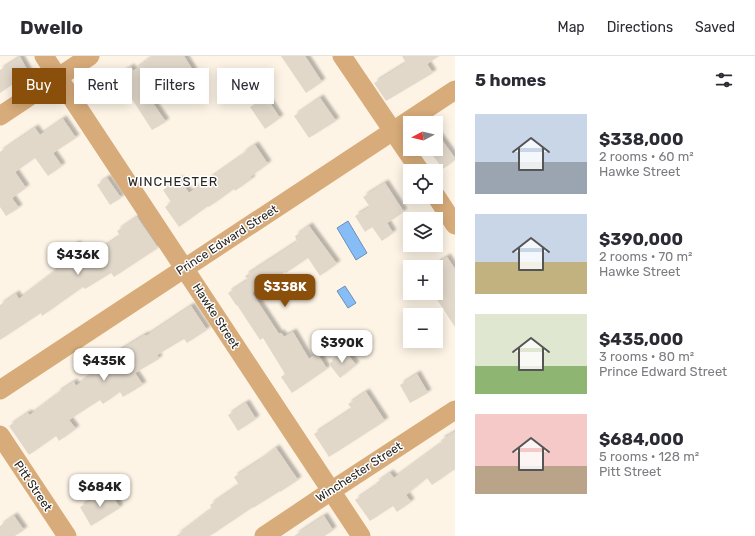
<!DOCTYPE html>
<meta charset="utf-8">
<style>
body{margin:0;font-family:Rubik,sans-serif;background:#f2f2f3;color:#2b2b33;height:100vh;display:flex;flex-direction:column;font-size:15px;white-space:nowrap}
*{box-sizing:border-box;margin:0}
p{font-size:13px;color:#7c7c81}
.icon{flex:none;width:22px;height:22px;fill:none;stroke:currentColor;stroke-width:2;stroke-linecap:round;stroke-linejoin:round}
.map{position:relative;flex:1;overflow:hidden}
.details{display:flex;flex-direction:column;background:#fff;width:300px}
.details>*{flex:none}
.top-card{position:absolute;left:12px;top:12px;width:380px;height:36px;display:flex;gap:8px}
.needle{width:26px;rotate:263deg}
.tools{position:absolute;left:403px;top:60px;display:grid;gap:8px}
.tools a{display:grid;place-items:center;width:40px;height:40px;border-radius:0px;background:#fff;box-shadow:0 2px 10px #0003;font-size:20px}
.price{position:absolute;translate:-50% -34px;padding:0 9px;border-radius:8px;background:#fff;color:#222;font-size:13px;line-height:26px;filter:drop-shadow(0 1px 2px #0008)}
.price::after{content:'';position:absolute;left:50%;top:24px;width:12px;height:9px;margin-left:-6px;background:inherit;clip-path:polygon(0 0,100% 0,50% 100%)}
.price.current{background:#8a4f0b;color:#fff}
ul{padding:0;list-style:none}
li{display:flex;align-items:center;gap:12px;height:100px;padding:0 20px}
li span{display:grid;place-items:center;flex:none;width:112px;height:80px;border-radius:0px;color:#555}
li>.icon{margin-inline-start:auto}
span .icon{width:48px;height:48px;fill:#fffc;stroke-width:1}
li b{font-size:17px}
h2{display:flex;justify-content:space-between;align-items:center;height:48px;padding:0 20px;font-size:17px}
.chip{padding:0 14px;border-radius:0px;background:#fff;box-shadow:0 2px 10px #0003;font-size:14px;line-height:36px}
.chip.current{background:#8a4f0b;color:#fff}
header{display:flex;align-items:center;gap:24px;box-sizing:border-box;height:56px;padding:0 20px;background:#fff;border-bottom:1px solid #e1e1e2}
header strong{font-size:19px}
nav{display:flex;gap:22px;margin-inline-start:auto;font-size:14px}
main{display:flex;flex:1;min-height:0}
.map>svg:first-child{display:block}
.water{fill:#87bdf7;stroke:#6b8fb6}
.building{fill:#e1d8ca;filter:url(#shadow)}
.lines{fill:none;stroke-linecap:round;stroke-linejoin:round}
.minor{stroke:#d8ac7a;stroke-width:19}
.labels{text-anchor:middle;stroke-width:3;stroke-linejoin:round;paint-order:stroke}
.street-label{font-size:12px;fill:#292520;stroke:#fff}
.neighbourhood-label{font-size:13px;letter-spacing:1px;fill:#292520;stroke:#fff}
</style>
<header>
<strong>Dwello</strong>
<nav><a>Map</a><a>Directions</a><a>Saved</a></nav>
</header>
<main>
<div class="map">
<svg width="455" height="480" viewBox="0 0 455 480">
<defs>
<filter id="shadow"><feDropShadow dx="3.5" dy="-3.5" stdDeviation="1" flood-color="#0004"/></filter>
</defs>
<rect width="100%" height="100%" fill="#fdf4e6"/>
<!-- water -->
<g class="water">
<path d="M348 165 367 197 356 204 337 172Z"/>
<path d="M345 230 356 247 348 252 337 235Z"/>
</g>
<!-- building -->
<g class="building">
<path d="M153 0H184L197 21 183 30 176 19 148 40 166 66 152 74 117 20 131 11 133 15Z"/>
<path d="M281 0H305L322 26 306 37Z"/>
<path d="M402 0H439L427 8 433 17 386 45 374 27 406 7Z"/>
<path d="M20 1 29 17 0 37V14Z"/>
<path d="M266 41 280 62 265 73 250 51Z"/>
<path d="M320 42 336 65 309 82 294 60Z"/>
<path d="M63 63 76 82 53 97 62 110 48 120 35 102 15 116 26 132 12 142 19 152 6 160 0 151V96L35 72 40 79Z"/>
<path d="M436 76 455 102V104L443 113 428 93H436Z"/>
<path d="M255 89 268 108 250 121 252 123 235 135 234 133 209 151 208 150 179 171 165 151 171 146 163 134 179 123 189 137 243 99 242 98Z"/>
<path d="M107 122 121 142 110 149 97 129Z"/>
<path d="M385 127 404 156 387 167 393 177 382 185 372 171 365 176 355 160 370 151 363 141Z"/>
<path d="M137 161 158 192 114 221 111 217 85 233 83 231 42 260 41 257 0 284V249L16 238 19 243 52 218V217L68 206 66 203 70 201 66 194 77 188 86 203 120 180 117 175Z"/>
<path d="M309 170 337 208 320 220 308 202 286 217 285 216 252 237 279 278 281 277 284 281 293 276 309 303 317 297 327 313 292 337 281 321 285 318 263 282 260 284 237 249H236L228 237 248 224 245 220 297 186 295 180Z"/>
<path d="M447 201 455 213V271L436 242V208Z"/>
<path d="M191 250 207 274 187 287 184 283 157 299 159 303 135 317 143 329 123 341 120 336 103 348 100 344 69 364 76 373 59 385 56 380 29 399 9 370 28 357 30 359 58 338 57 337 74 326 76 330 103 310 101 306 145 279 146 280Z"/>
<path d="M345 295 356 309 340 322 329 308Z"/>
<path d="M417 318 428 337 410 347 400 329Z"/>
<path d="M366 336 385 365 329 401 314 378 352 353 348 348Z"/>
<path d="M246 347 256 363 238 375 228 359Z"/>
<path d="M455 376V413L432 429 427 422 406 439 411 446 397 456 393 450 370 465 355 444 377 429 376 427 390 417 394 422 442 387 441 384Z"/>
<path d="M276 392 298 424 280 436V435L253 452V451L210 480H176L212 453 210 449 239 429 234 421 259 405Z"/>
<path d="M109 434 120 452 91 470 80 451Z"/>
<path d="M14 460 24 474 15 480H0V470Z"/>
<path d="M324 460 333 474 325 480H294Z"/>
</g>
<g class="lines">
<!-- minor -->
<g class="minor">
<path d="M44 0 361 480"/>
<path d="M342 0 420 115"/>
<path d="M0 60 90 0"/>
<path d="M436 140 455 169"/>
<path d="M0 334 455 34"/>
<path d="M0 379 67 480"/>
<path d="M264 480 331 435 455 354"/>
</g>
</g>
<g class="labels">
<!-- street labels -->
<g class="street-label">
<text transform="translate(227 184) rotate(-33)" y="4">Prince Edward Street</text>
<text transform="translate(216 260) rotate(57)" y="4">Hawke Street</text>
<text transform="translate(359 416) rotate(-33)" y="4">Winchester Street</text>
<text transform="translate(33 430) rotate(56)" y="4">Pitt Street</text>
</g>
<!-- neighbourhood labels -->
<g class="neighbourhood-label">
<text x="173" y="130">WINCHESTER</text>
</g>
</g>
</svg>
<div class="tools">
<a><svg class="needle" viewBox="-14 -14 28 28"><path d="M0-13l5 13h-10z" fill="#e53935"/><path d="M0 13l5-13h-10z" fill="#7c7c81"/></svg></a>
<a><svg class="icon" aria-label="locate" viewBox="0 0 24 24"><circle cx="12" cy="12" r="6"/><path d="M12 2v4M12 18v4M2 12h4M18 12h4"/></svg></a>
<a><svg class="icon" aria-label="layers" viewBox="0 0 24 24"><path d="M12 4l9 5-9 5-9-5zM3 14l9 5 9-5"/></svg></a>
<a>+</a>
<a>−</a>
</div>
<b class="price" style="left:78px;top:220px">$436K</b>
<b class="price current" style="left:285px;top:252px">$338K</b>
<b class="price" style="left:342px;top:308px">$390K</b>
<b class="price" style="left:104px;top:326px">$435K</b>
<b class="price" style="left:100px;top:452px">$684K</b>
<div class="top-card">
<a class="chip current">Buy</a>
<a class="chip">Rent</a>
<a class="chip">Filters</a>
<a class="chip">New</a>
</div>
</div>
<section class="details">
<h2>5 homes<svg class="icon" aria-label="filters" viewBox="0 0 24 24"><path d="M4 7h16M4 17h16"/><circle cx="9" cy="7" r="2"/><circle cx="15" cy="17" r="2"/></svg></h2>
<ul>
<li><span style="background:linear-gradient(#c9d6e8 60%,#9aa5b1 0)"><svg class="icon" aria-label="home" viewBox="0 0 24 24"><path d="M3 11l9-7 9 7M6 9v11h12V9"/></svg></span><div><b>$338,000</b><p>2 rooms · 60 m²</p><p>Hawke Street</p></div></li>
<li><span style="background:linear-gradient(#c9d6e8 60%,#c2b280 0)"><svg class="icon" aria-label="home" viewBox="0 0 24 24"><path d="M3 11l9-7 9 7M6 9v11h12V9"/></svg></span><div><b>$390,000</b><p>2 rooms · 70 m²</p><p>Hawke Street</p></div></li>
<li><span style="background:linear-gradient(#dfe7d0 65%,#8fb573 0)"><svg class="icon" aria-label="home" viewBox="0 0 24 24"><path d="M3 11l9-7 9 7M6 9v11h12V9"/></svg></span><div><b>$435,000</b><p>3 rooms · 80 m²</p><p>Prince Edward Street</p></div></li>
<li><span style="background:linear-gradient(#f6c9c9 65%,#b9a48a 0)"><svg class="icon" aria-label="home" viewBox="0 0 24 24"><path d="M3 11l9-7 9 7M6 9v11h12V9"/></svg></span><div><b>$684,000</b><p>5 rooms · 128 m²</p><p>Pitt Street</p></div></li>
</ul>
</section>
</main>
